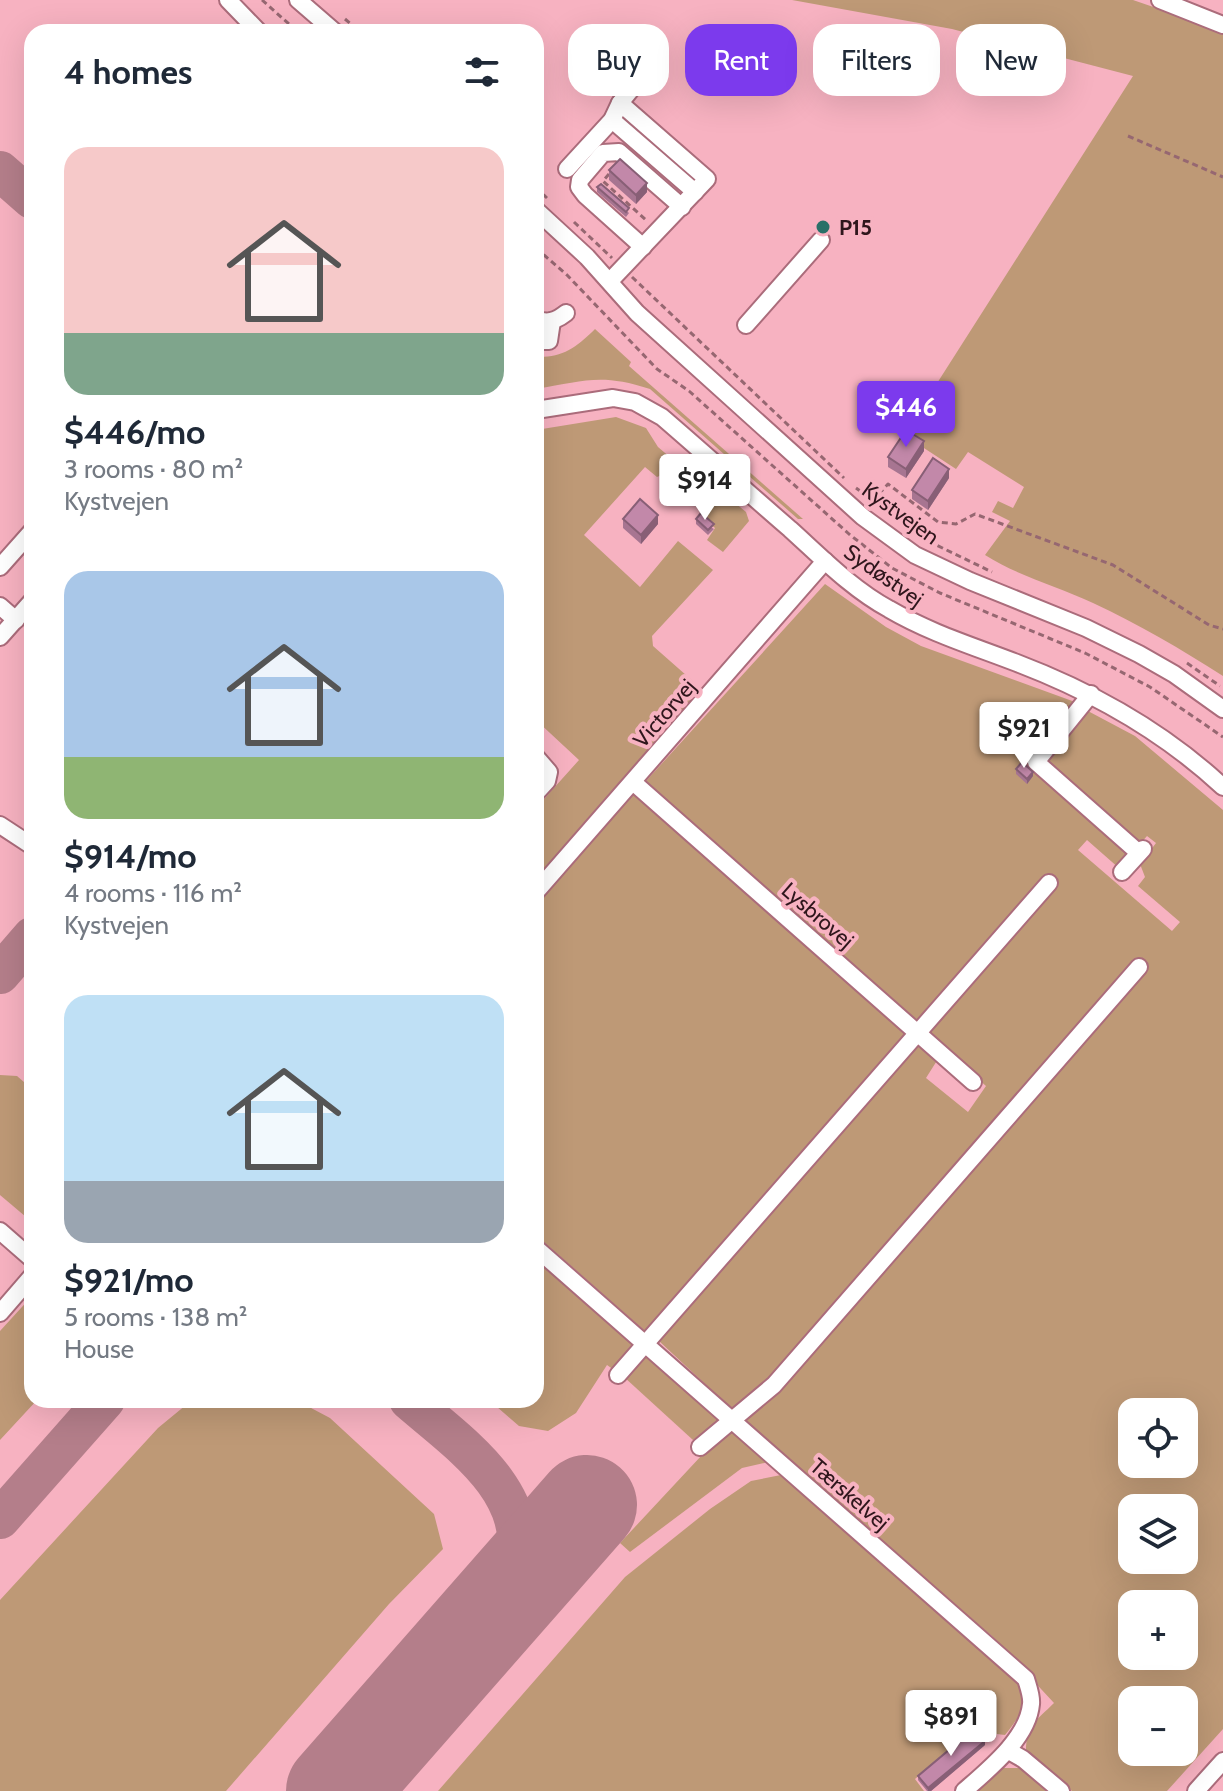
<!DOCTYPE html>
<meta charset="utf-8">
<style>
body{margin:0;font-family:Cabin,sans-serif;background:#f2f2f3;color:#1f2937;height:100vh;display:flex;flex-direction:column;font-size:30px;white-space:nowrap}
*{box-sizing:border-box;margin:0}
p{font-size:26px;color:#747a83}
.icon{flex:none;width:44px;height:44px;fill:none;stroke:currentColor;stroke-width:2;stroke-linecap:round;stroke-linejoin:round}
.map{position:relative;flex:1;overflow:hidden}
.side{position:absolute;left:24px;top:24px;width:520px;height:1384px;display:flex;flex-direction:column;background:#fff;border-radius:24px;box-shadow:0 8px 32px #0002}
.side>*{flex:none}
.guide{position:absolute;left:568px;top:24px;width:534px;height:72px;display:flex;gap:16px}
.tools{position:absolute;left:1118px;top:1398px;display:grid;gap:16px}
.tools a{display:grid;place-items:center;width:80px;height:80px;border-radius:16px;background:#fff;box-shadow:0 8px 32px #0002;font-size:40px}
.price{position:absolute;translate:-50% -68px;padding:0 18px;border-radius:8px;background:#fff;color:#222;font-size:26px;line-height:52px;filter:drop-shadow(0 2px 4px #0008)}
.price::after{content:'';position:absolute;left:50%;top:48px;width:24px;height:18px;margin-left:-12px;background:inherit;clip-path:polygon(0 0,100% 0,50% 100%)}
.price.on{background:#7c3aed;color:#fff}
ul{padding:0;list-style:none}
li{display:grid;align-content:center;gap:16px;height:424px;padding:0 40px}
li span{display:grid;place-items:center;height:248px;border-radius:24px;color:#555}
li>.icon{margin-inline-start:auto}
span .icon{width:144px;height:144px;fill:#fffc;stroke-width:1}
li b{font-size:34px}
h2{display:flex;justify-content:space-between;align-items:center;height:96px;padding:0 40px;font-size:34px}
.chip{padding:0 28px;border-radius:24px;background:#fff;box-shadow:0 8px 32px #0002;font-size:28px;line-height:72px}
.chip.on{background:#7c3aed;color:#fff}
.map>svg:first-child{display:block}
.green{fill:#be9976;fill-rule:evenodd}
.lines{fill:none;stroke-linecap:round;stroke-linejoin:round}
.taxiway{stroke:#b47e8a;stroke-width:40}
.runway{stroke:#b47e8a;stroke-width:100}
.minor-casing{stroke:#ab6c7b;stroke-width:20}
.path{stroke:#966771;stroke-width:3;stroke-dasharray:6 4;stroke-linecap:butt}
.minor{stroke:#fff;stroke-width:16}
.wall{fill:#a77591}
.shaded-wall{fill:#885f76}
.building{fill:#c288a9;stroke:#885f76;stroke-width:2}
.poi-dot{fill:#297068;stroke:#f7b2c1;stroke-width:3}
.labels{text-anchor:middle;stroke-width:8;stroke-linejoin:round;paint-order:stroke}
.poi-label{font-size:22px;font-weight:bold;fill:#2f161c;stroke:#f7b2c1;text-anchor:start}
.street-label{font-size:22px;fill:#2f161c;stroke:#f7b2c1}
</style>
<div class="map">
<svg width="1223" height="1791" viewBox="0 0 1223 1791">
<rect width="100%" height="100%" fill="#f7b2c1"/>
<!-- green -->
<g class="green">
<path d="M792 0H1133L1223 31V676C1181 649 1138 624 1093 603 1057 586 1018 576 985 555L1010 521 992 512 998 501 1013 508 1024 487 968 452 956 469 904 435 1133 76 952 29Z"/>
<path d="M595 329 631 362 629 366 803 519H798L650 389C601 373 584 381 536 389V356C561 360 579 345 595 329Z"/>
<path d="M616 417 646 428 658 447 691 475 693 483 684 492 667 487 671 482 664 474 657 477 645 467 584 535 640 587 678 541 713 570 652 636 653 646 695 683 698 696 536 881V808L579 760 536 720V430Z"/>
<path d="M729 498 746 512 749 521 723 552 707 540 715 528 701 516 714 502Z"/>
<path d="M825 584 886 627 921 646 1075 702 1042 746 1034 750 1026 744 1016 755 1132 854 1120 869 1087 840 1078 850 1172 931 1180 922 1138 886 1145 877 1140 864 1156 843 1147 836 1140 844 1045 760 1086 710 1135 736 1223 810V1729L1167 1791H1072L1026 1751C1026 1725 1037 1720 1054 1703L992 1636 942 1596 743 1418 772 1379 733 1410 659 1341 920 1041 938 1059 926 1078 968 1112 986 1086 646 781ZM1132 1412H1184V1464H1132ZM1132 1508H1184V1560H1132ZM1132 1604H1184V1656H1132ZM1132 1700H1184V1752H1132Z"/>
<path d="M634 791 909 1033 647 1333 536 1235V904Z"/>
<path d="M0 1075 17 1076 32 1089V1222L0 1195Z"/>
<path d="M536 1260 634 1345 614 1370 607 1365 576 1413 548 1431 519 1426 489 1400H536Z"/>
<path d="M32 1296V1400H37L0 1440V1331Z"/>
<path d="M643 1353 720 1420 693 1440 624 1377Z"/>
<path d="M192 1400H296L330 1418 434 1514 443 1549 389 1604 226 1791H0V1600L158 1428Z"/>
<path d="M733 1428 769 1462 742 1468 630 1552 620 1543 702 1455Z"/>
<path d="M786 1474 1003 1662C1028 1693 1031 1703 1005 1735L997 1734 986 1742 974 1728 915 1779 924 1791H438L625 1577 710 1509 751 1481Z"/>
<path d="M1001 1768H1025L1051 1791H975Z"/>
</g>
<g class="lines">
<!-- taxiway -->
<g class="taxiway">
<path d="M0 171 32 199"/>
<path d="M0 974 32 937"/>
<path d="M409 1400C457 1442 531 1490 516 1564 514 1576 508 1588 504 1599"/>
<path d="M0 1519 105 1400"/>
</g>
<!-- runway -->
<path class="runway" d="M336 1791 587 1505"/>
<defs>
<g id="minor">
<path d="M228 0 259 32"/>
<path d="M298 0 335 32"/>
<path d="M1160 0 1223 25"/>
<path d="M612 120 695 192"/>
<path d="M567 169 612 120 620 103 638 81"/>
<path d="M536 210 587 257 637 313 863 517 915 555 970 581 1086 628 1139 654 1174 674 1223 709"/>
<path d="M643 247 585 195 579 187 580 180 603 153 619 152 682 207"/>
<path d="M610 281 707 179 620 103"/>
<path d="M536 319C547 324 556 321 566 313"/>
<path d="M746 325 821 240"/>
<path d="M536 341H549L552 321"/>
<path d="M536 410 613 398 635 402 662 417C705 454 747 492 790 529 821 557 852 589 889 609 930 633 973 646 1017 663 1093 692 1163 731 1223 787"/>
<path d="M0 567 32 531"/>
<path d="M0 606 16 620"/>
<path d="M0 637 32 601"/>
<path d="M1091 694 1036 762 1139 853"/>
<path d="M536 757 549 772 547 781 536 793"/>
<path d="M633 782 973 1082"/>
<path d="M0 825 32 846"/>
<path d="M1122 872 1143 849"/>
<path d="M536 892 825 561"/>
<path d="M0 1231 32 1259"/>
<path d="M536 1248 1026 1679C1028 1686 1032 1696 1031 1704 1028 1738 988 1770 964 1791"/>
<path d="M0 1313 32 1276"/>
<path d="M618 1375 1049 883"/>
<path d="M700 1447 774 1385 1139 967"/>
<path d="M1009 1751 1023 1759 1061 1791"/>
<path d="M1196 1791 1223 1761"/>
</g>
</defs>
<!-- minor casing -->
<use href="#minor" class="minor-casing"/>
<!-- path -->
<g class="path">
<path d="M262 0 298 32"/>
<path d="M345 19 360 32"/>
<path d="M1128 136 1223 177"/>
<path d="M609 174 603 181 647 221"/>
<path d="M536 188 547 198"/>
<path d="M574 222 612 258"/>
<path d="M536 248 567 275 657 369 689 391 849 534 892 568 940 593 1085 653 1150 687 1223 737"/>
<path d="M632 277 844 478"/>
<path d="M856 488 930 542 992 572"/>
<path d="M872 501 888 484 938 522 956 524 975 514 1113 565 1209 625 1223 629"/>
<path d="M1187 663 1220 686"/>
</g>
<!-- minor -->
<use href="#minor" class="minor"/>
</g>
<!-- wall -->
<g class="wall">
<path d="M609 170 647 192 636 204 609 180Z"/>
<path d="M597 187 629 213 626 217 597 192Z"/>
<path d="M924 451 906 478 888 467V457Z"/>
<path d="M949 478 928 510 912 499V490Z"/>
<path d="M623 519 658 524 641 544 623 528Z"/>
<path d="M696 519 714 529 708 535 696 524Z"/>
<path d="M1016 769 1033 776 1027 784 1016 774Z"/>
<path d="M985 1745 931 1791H927L918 1780V1776Z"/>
</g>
<!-- shaded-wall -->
<g class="shaded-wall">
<path d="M647 183V192L636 204V195Z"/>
<path d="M924 441V451L906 478V469Z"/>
<path d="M949 469V478L928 510V501Z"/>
<path d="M658 515V524L641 544V535Z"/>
<path d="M1033 772V776L1027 784V779Z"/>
<path d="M985 1741V1745L931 1791H928V1788Z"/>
</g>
<!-- building -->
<g class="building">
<path d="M620 159 647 183 636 195 609 170Z"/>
<path d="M601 184 629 208 626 212 597 187Z"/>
<path d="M906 430 924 441 906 469 888 457Z"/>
<path d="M933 458 949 469 928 501 912 490Z"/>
<path d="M640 499 658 515 641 535 623 519Z"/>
<path d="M701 513 714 524 708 530 696 519Z"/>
<path d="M1022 762 1033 772 1027 779 1016 769Z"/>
<path d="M974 1729 985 1741 928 1788 918 1776Z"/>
</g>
<!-- markers -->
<circle class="poi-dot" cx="823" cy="227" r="8"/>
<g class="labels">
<!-- poi labels -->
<g class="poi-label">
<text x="839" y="235">P15</text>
</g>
<!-- street labels -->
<g class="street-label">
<text transform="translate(901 513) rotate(36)" y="8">Kystvejen</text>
<text transform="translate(884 575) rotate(35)" y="8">Sydøstvej</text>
<text transform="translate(664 713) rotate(-49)" y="8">Victorvej</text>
<text transform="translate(818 915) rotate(41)" y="8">Lysbrovej</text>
<text transform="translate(850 1494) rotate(41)" y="8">Tærskelvej</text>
</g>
</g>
</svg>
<div class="tools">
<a><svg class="icon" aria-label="locate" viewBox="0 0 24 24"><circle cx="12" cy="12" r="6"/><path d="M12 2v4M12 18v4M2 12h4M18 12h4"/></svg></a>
<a><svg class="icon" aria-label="layers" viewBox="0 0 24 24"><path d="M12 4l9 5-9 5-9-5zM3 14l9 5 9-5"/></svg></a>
<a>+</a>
<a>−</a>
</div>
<b class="price on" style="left:906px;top:449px">$446</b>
<b class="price" style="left:705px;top:522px">$914</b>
<b class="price" style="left:1024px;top:770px">$921</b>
<b class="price" style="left:951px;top:1758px">$891</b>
<div class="guide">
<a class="chip">Buy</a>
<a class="chip on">Rent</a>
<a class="chip">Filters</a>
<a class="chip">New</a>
</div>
<section class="side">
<h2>4 homes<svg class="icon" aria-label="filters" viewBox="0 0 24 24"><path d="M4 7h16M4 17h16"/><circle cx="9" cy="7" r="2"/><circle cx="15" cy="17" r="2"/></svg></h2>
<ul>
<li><span style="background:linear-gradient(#f6c9c9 75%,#7fa58c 0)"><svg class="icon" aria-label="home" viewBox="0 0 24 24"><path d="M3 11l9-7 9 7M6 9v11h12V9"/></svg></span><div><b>$446/mo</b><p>3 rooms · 80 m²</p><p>Kystvejen</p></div></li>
<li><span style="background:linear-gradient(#a9c7e8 75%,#8fb573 0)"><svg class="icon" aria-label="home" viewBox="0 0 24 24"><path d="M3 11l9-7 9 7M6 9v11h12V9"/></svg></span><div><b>$914/mo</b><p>4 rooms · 116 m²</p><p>Kystvejen</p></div></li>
<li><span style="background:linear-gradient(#bfe0f5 75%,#9aa5b1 0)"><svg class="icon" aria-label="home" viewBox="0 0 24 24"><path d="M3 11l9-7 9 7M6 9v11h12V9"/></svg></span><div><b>$921/mo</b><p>5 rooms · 138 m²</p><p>House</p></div></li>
</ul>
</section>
</div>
